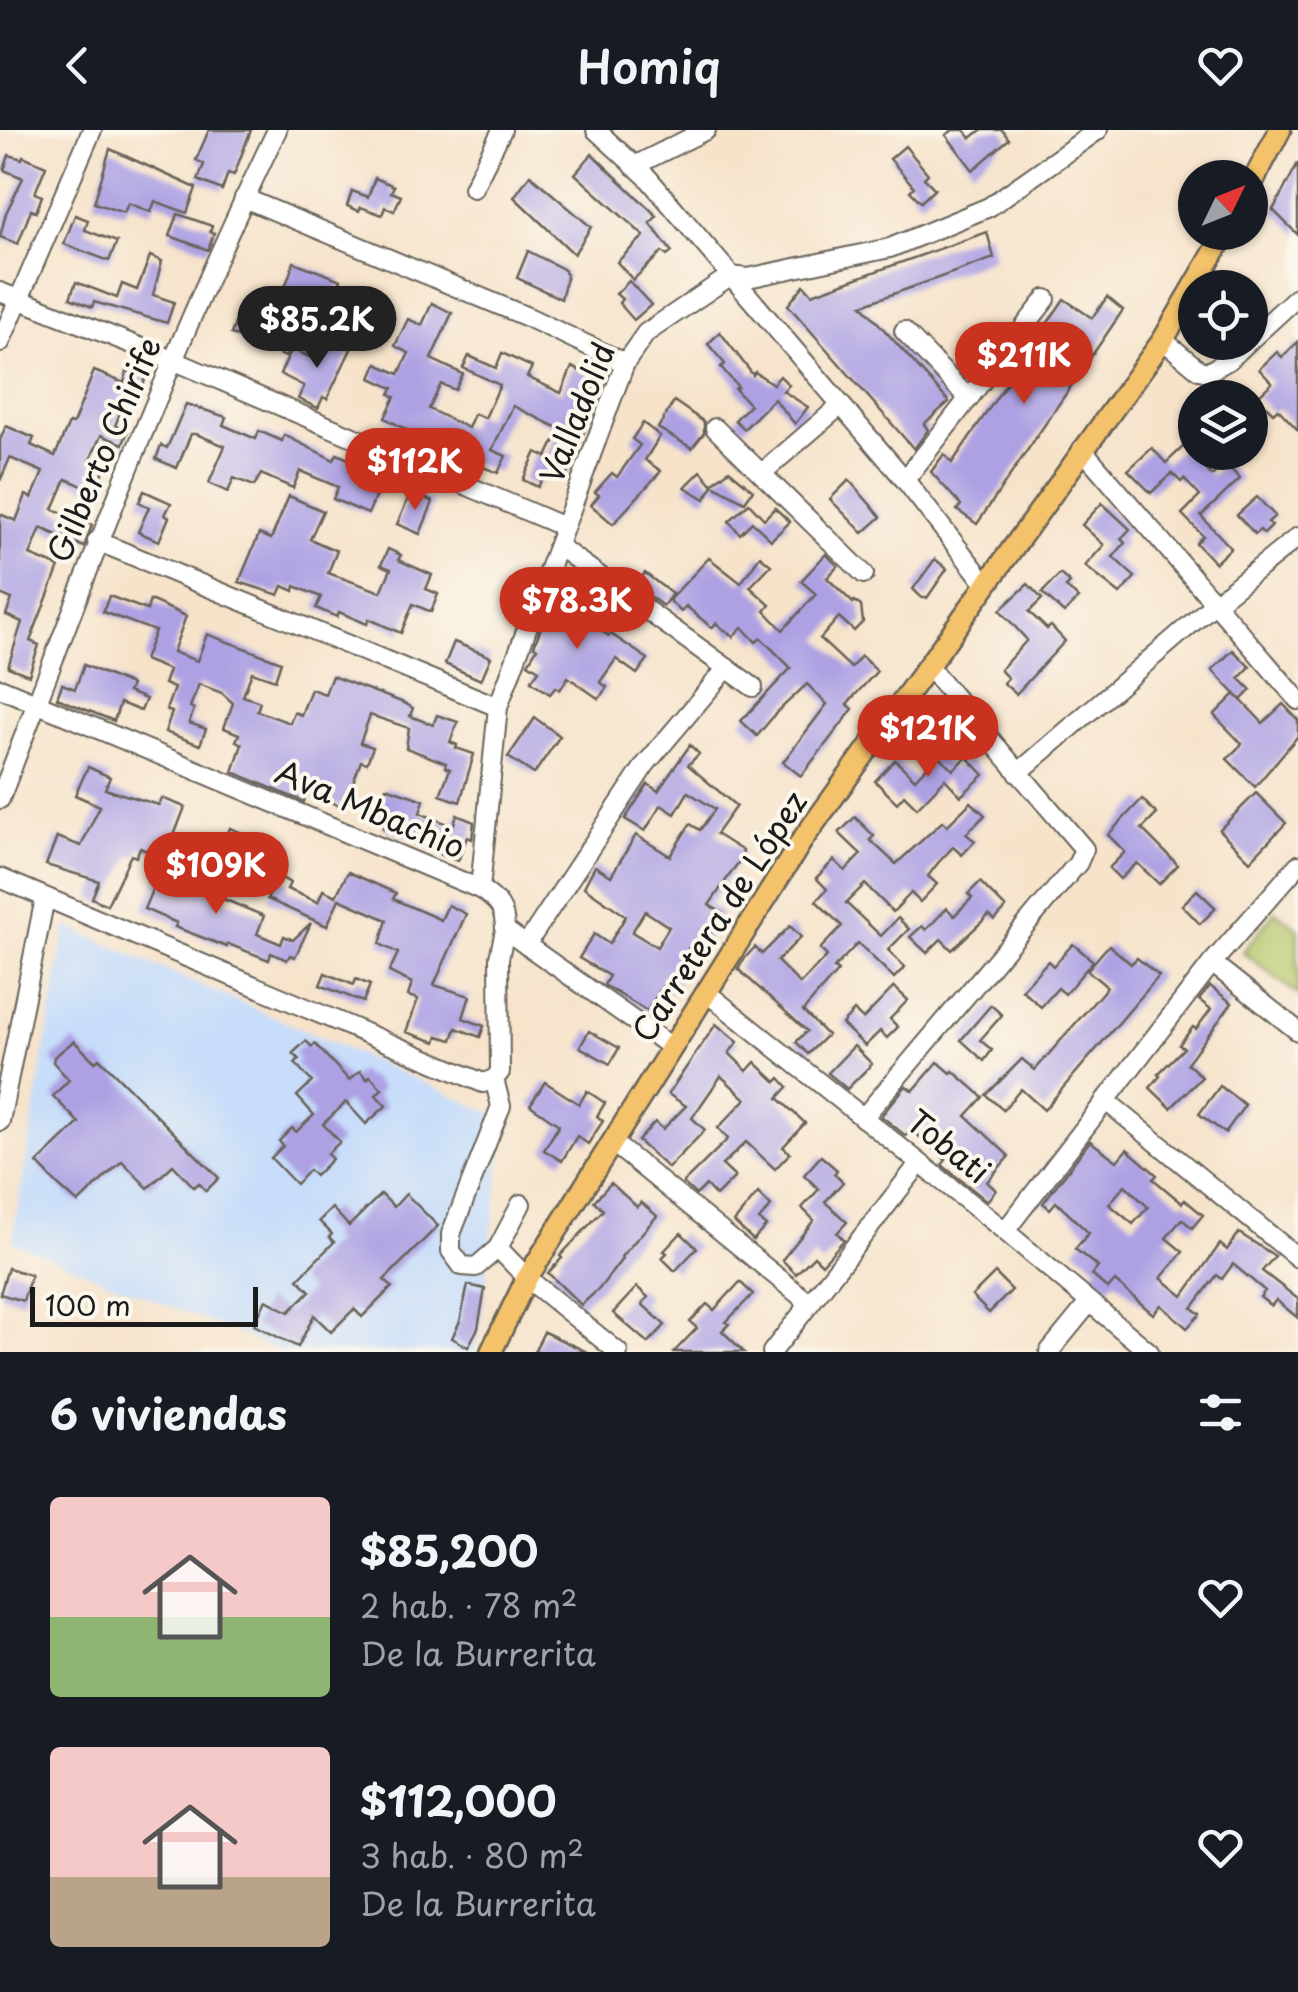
<!DOCTYPE html>
<html lang="es">
<meta charset="utf-8">
<style>
body{margin:0;font-family:"Playpen Sans",sans-serif;background:#242831;color:#f1f3f6;height:100vh;display:flex;flex-direction:column;font-size:38px;white-space:nowrap}
*{box-sizing:border-box;margin:0}
p{font-size:32px;color:#9ea1a6}
.icon{flex:none;width:55px;height:55px;fill:none;stroke:currentColor;stroke-width:2;stroke-linecap:round;stroke-linejoin:round}
.map{position:relative;height:1222px;overflow:hidden}
.panel{display:flex;flex-direction:column;background:#171b24;flex:1}
.panel>*{flex:none}
.needle{width:65px;rotate:47deg}
.fabs{position:absolute;left:1178px;top:30px;display:grid;gap:20px}
.fabs a{display:grid;place-items:center;width:90px;height:90px;border-radius:50%;background:#171b24;box-shadow:0 2px 8px #0004;font-size:50px}
.scale{position:absolute;left:30px;bottom:25px;width:228px;box-sizing:border-box;padding-left:10px;border:5px solid #1c1c1c;border-top:0;font-size:28px;line-height:35px;white-space:nowrap;color:#1c1c1c;-webkit-text-stroke:8px #fbf7ec;paint-order:stroke}
.price{position:absolute;translate:-50% -85px;padding:0 22px;border-radius:35px;background:#c8321e;color:#fff;font-size:32px;line-height:65px;filter:drop-shadow(0 2px 5px #0008)}
.price::after{content:'';position:absolute;left:50%;top:60px;width:30px;height:22px;margin-left:-15px;background:inherit;clip-path:polygon(0 0,100% 0,50% 100%)}
.price.current{background:#222;color:#fff}
ul{padding:0;list-style:none}
li{display:flex;align-items:center;gap:30px;height:250px;padding:0 50px}
li span{display:grid;place-items:center;flex:none;width:280px;height:200px;border-radius:10px;color:#555}
li>.icon{margin-inline-start:auto}
span .icon{width:120px;height:120px;fill:#fffc;stroke-width:1}
li b{font-size:42px}
h2{display:flex;justify-content:space-between;align-items:center;height:120px;padding:0 50px;font-size:42px}
header{display:flex;justify-content:space-between;align-items:center;height:130px;padding:0 50px;background:#171b24;font-size:45px;font-weight:600}
.map>svg:first-child{display:block}
.built{fill:#c7ddf9}
.green{fill:#b6c76a;stroke:#697243;stroke-width:2.5}
.building{fill:#ada1e3;fill-rule:evenodd}
.lines{fill:none;stroke-linecap:round;stroke-linejoin:round}
.minor-casing{stroke:#686259;stroke-width:22}
.major-casing{stroke:#686259;stroke-width:25}
.minor{stroke:#fff;stroke-width:18}
.major{stroke:#f4c26a;stroke-width:20}
.labels{text-anchor:middle;stroke-width:8;stroke-linejoin:round;paint-order:stroke}
.street-label{font-size:32px;fill:#1c1c1c;stroke:#fbf7ec}
</style>
<header><svg class="icon" aria-label="back" viewBox="0 0 24 24"><path d="M15 5l-7 7 7 7"/></svg>Homiq<svg class="icon" aria-label="heart" viewBox="0 0 24 24"><path d="M12 20l-8-8c-3-5 5-10 8-4 3-6 11-1 8 4z"/></svg></header>
<div class="map">
<svg width="1298" height="1222" viewBox="0 0 1298 1222">
<rect width="100%" height="100%" fill="#fbf7ec"/>
<filter id="ink" filterUnits="userSpaceOnUse"><feTurbulence type="fractalNoise" baseFrequency=".01" numOctaves="2"/><feDisplacementMap in="SourceGraphic" scale="20" xChannelSelector="R" yChannelSelector="G"/><feConvolveMatrix kernelMatrix="1 2 1 2 8 2 1 2 1" color-interpolation-filters="sRGB"/></filter>
<filter id="wash" filterUnits="userSpaceOnUse"><feTurbulence type="fractalNoise" baseFrequency=".0048" numOctaves="4" result="noise"/><feDisplacementMap in="SourceGraphic" scale="40" xChannelSelector="R" yChannelSelector="G"/><feGaussianBlur stdDeviation="2.25" result="paint"/><feColorMatrix in="noise" values="0 0 0 0 0 0 0 0 0 0 0 0 0 0 0 0 0 1.4 0 .05"/><feComposite in="paint" operator="in"/></filter>
<g filter="url(#wash)">
<rect width="100%" height="100%" fill="#f6e3ca"/>
<!-- built -->
<path class="built" d="M66 796 506 989 480 1198 474 1222H283L12 1112Z"/>
<!-- green -->
<path class="green" d="M1275 781 1298 799V865L1243 822Z"/>
<g id="blocks">
<!-- building -->
<g class="building">
<path d="M209 0H251L234 45 228 43 222 60 198 50 204 34 196 30Z"/>
<path d="M953 0H964L971 8 981 0H1002L1009 9 973 40 946 5Z"/>
<path d="M905 16 928 44 924 48 935 59 921 72 910 61 914 57 890 29Z"/>
<path d="M110 19 196 58 187 83 155 71 151 82 128 73 124 83 94 73Z"/>
<path d="M592 24 657 86 650 93 672 122 667 126 662 122 633 150 617 132 644 106 575 44Z"/>
<path d="M9 25 22 29 23 26 46 36 35 63 42 66 36 82 31 80 18 114 0 107 6 83 23 48 4 40Z"/>
<path d="M1298 33V105L1273 80Z"/>
<path d="M530 45 591 97 574 124 514 67Z"/>
<path d="M375 48 394 56 391 62 401 66 394 81 385 77 382 85 361 77 359 81 347 76 352 61 368 67Z"/>
<path d="M178 84 212 96 210 102 214 103 208 120 170 106Z"/>
<path d="M75 85 88 90 85 100 117 112 109 131 64 114Z"/>
<path d="M987 102 994 128 862 175 949 272 924 294 928 300 914 319 788 175 804 155 812 164Z"/>
<path d="M528 121 563 139 567 145 561 169 517 148Z"/>
<path d="M150 126 162 131 153 165 174 172 167 193 94 172 92 177 70 168 76 152 117 168 122 154 137 160Z"/>
<path d="M294 132 341 150 337 160 344 163 336 183 329 180 324 192 303 184 286 227 231 204 243 172 275 186Z"/>
<path d="M629 151 651 175 634 190 619 173 622 169 616 164Z"/>
<path d="M1107 167 1123 180 977 394 957 380 961 375 931 342 944 324 952 333 1064 169 1092 188Z"/>
<path d="M432 173 452 183 431 229 463 244 455 260 441 254 429 279 468 298 474 284 485 288 500 255 463 238 469 226 496 238 502 223 532 237 527 247 561 263 572 237 597 249 588 270 597 274 569 333 572 334 564 351 545 343 538 357 523 350 536 322 547 327 560 299 513 276 492 320 506 326 498 343 455 326 385 288 395 267 390 264 393 258 371 248 377 234 399 244 409 223 395 216 408 189 422 195Z"/>
<path d="M720 202 753 245 755 242 773 254 780 246 789 255 783 261 808 277 795 294 774 269 744 299 735 290 750 275 735 259 738 257 721 237 725 234 708 214Z"/>
<path d="M327 207 351 219 327 269 323 267 318 278 298 269 304 256 280 244 292 219 316 230Z"/>
<path d="M1298 212V300L1278 279 1273 283 1257 267 1272 253 1259 239 1277 222 1282 227Z"/>
<path d="M94 241 124 253 127 241 146 246 140 267 127 264 115 296 128 301 123 314 101 305 90 330 105 336 97 362 66 349 53 379 92 395 84 417 41 398 30 425 59 437 30 511 39 515 29 545 8 537 22 492 6 485 12 469 0 464V384L16 391 26 365 32 368 43 342 10 328 0 351V310L6 296 34 308 31 315 55 326 69 293 73 294Z"/>
<path d="M674 271 704 292V303L692 318 658 298Z"/>
<path d="M186 274 226 287 223 295 256 309 259 301 282 311 284 305 334 330 337 324 364 336 359 347 380 356 368 384 333 369 338 357 300 341 293 358 261 344 254 356 234 348 228 362 213 355 209 353 225 316 196 304H191L177 338 156 329 161 315 167 318Z"/>
<path d="M643 293 660 306 645 330 661 341 613 394 591 375 599 365 595 362 612 343 617 347 640 315 632 309Z"/>
<path d="M1184 316 1212 346 1225 333 1240 349 1201 386 1231 418 1215 433 1196 413 1203 406 1182 384 1200 366 1184 349 1181 352 1172 343 1151 363 1128 340 1152 318 1166 333Z"/>
<path d="M729 340 753 360 745 372 713 355 705 369 685 357 701 341 712 354Z"/>
<path d="M849 350 881 387 863 403 830 369Z"/>
<path d="M144 361 171 373 165 385 169 387 159 411 138 402 149 377 139 372Z"/>
<path d="M411 362 433 372 420 404 397 394Z"/>
<path d="M289 366 323 381 310 409 337 421 328 443 381 462 391 439 381 435 388 419 401 425 398 430 432 445 426 459 438 464 431 482 413 474 401 503 369 489 367 494 339 482 337 487 316 478 321 467 295 456 294 461 283 456 279 465 239 452 259 404 271 409Z"/>
<path d="M1257 367 1275 386 1268 392 1272 396 1264 404 1260 400 1255 404 1237 385Z"/>
<path d="M749 373 764 389 775 378 790 392 771 410 752 392 740 404 729 391Z"/>
<path d="M1102 373 1130 399 1121 409 1125 413 1113 427 1135 447 1120 464 1085 436 1104 415 1082 395Z"/>
<path d="M826 424 838 436 827 448 853 473 854 471 861 476 863 492 854 501 839 487 820 509 851 538 861 526 877 541 847 574 853 579 801 646 783 632 827 574 807 554 777 582 757 606 741 591 791 538 761 508 756 512 742 497 733 507 716 493 712 498 686 476 681 482 669 470 709 428 741 453 760 426 771 435 750 457 770 475 765 481 783 500 816 464 801 451Z"/>
<path d="M935 429 947 439 927 468H922L913 459Z"/>
<path d="M645 443 672 464 663 476 635 456Z"/>
<path d="M1060 444 1070 453 1066 457 1078 468 1064 483 1042 463Z"/>
<path d="M1028 454 1042 469 1029 482 1047 499 1051 496 1065 511 1016 564 1003 553 1008 548 1000 540 1027 510 1000 480Z"/>
<path d="M557 455 568 462 558 476 584 494 586 491 609 506 611 504 648 529 637 544 616 529 600 552 607 557 599 569 568 547 560 560 556 557 550 564 531 551 539 540 528 533 537 518 534 516Z"/>
<path d="M109 466 147 480 150 470 186 486 173 522 197 531 207 504 281 532 275 550 252 542 243 566 260 572 257 581 290 593 294 582 301 585 311 559 325 564 332 546 404 573 413 578 410 586 433 595 437 585 458 592 450 612 457 615 456 618 474 624 460 672 440 665 450 639 445 637 446 633 406 618 409 598 370 585 360 613 373 617 367 633 361 631 344 677 306 664 304 672 233 642 242 614 236 611 239 604 224 598 233 573 222 563 199 554 190 577 194 579 189 593 206 599 200 615 165 602 172 582 166 580 174 558 164 554 169 540 144 530 155 501 103 482Z"/>
<path d="M454 512 491 527 481 550 445 534Z"/>
<path d="M1233 520 1250 537 1239 548 1251 560 1241 570 1212 540Z"/>
<path d="M84 535 131 555 128 562 146 569 141 581 120 573 114 591 57 568 62 554 75 559Z"/>
<path d="M1235 564 1263 593 1283 574 1298 590V606L1255 657 1227 629 1242 614 1214 585Z"/>
<path d="M919 572 954 608 942 618 908 586Z"/>
<path d="M535 588 560 606 534 644 508 627Z"/>
<path d="M690 615 699 624 688 635 736 676 716 704 743 721 742 727 709 775 722 783 703 815 694 810 678 834 686 839 671 862 662 857 647 881 604 855 609 846 579 828 594 804 609 814 626 786 584 757 595 736 611 746 636 705 670 726 690 694 700 700 715 679 688 662 675 684 661 675 645 701 625 689 648 654 658 661ZM645 781 669 797 657 817 632 802Z"/>
<path d="M938 625 953 640 967 627 984 645 961 666 945 649 917 678 904 665 897 673 875 651 895 630 915 649Z"/>
<path d="M88 637 110 647 105 659 159 675 162 668 185 677 165 729 140 718 136 727 131 725 107 775 92 768 99 751 46 735 57 707 81 716 100 676 75 665Z"/>
<path d="M386 657 424 670 420 683 453 696 457 685 474 692 472 709 467 707 458 731 441 725 443 720 383 698 387 687 376 683Z"/>
<path d="M1256 663 1286 693 1250 731 1219 700Z"/>
<path d="M1142 669 1157 684 1142 699 1178 735 1159 754 1137 733 1120 749 1109 738 1125 722 1108 705Z"/>
<path d="M971 672 985 685 966 704 975 711 962 725 953 717 938 733 928 746 937 754 920 772 911 763 893 782 865 754 846 773 881 806 898 788 909 799 888 820 905 837 894 848 858 813 834 838 838 841 803 881 827 905 808 924 796 912 807 901 738 839 744 829 755 817 762 824 790 796 801 807 777 831 800 854 827 826 820 819 842 796 816 771 827 759 816 748 834 730 845 741 861 724 839 703 855 687 874 706 870 710 896 734 943 691 947 696Z"/>
<path d="M230 698 283 720 272 748 252 740 249 746 223 736 230 720 222 717Z"/>
<path d="M191 739 215 749 209 763 264 786 257 804 281 814 284 806 293 810 311 793 295 827 290 825 287 830 271 823 269 830 228 814 227 817 175 797 177 793 144 779 158 746 183 757Z"/>
<path d="M348 742 396 763 393 769 441 790 448 775 466 784 434 855 470 866 463 888 484 896 480 907 456 898 452 910 438 906 436 912 406 902 418 869 408 866 412 853 389 842 398 823 380 814 387 790 339 769 327 796 267 769 280 747 290 753 287 759 318 772 323 760 336 766Z"/>
<path d="M980 752 1006 778 995 790 989 785 952 820 941 809 927 823 910 807 922 796 926 800 947 778 954 786 972 768 968 764Z"/>
<path d="M1197 760 1216 778 1200 794 1182 775Z"/>
<path d="M1073 814 1093 831 1065 864 1058 858 1041 877 1022 860 1048 831 1053 836Z"/>
<path d="M1109 815 1131 834 1137 828 1159 846 1044 980 1021 959 1003 980 986 965 1022 929 1035 940 1107 857 1087 840Z"/>
<path d="M325 843 354 855 356 849 370 855 363 872 320 855Z"/>
<path d="M1210 856 1232 873 1187 933 1202 947 1171 978 1150 958 1160 946 1158 944 1184 918 1179 915 1193 897 1196 899 1211 879 1199 870Z"/>
<path d="M894 857 908 870 890 889 898 897 887 908 880 901 865 916 842 894 854 881 863 889Z"/>
<path d="M991 875 1002 885 980 910 992 920 984 931 961 910Z"/>
<path d="M716 894 738 912 729 923 747 941 755 932 776 952 780 948 788 957 778 968 805 993 783 1017 790 1023 775 1039 746 1012 722 1035 735 1047 716 1066 706 1055 696 1065 683 1053 728 1009 718 998 746 969 721 946 692 988 705 1000 668 1038 638 1011 655 992 663 999 686 976 668 964Z"/>
<path d="M589 901 619 918 610 934 580 917Z"/>
<path d="M74 911 95 932 99 928 219 1048 206 1061 199 1053 194 1057 173 1035 148 1058 122 1031 78 1073 58 1055 37 1033 79 993 53 966 69 950 53 932 54 927Z"/>
<path d="M306 911 312 917 315 914 349 950 360 941 367 949 370 946 382 959 376 965 386 976 366 994 346 972 323 994 340 1012 327 1024 332 1029 315 1046 309 1040 296 1054 271 1028 283 1016 279 1011 292 998 296 1002 314 985 297 966 312 952 295 933 299 929 293 923Z"/>
<path d="M854 916 872 934 847 959 828 943Z"/>
<path d="M938 932 951 943 953 941 983 967 966 986 1009 1026 987 1052 996 1060 987 1071 942 1035 946 1030 911 999 906 1006 881 986 906 956 913 961Z"/>
<path d="M545 952 579 974 587 961 605 973 597 986 603 991 588 1014 577 1006 562 1031 544 1020 559 995 530 975Z"/>
<path d="M1220 956 1245 975 1225 1003 1199 984Z"/>
<path d="M1090 1011 1117 1031 1127 1019 1157 1045 1153 1049 1182 1073 1185 1070 1203 1085 1192 1098 1182 1089 1166 1108 1183 1122 1161 1148 1183 1166 1220 1114 1227 1120 1239 1103 1275 1126 1262 1141 1298 1169V1188L1276 1170 1271 1176 1260 1167 1265 1161 1233 1134 1222 1149 1217 1145 1192 1178 1200 1184 1187 1198 1161 1175 1153 1184 1115 1151 1108 1159 1092 1145 1098 1137 1075 1119 1089 1103 1056 1072 1050 1079 1043 1073ZM1125 1055 1148 1077 1133 1094 1109 1074Z"/>
<path d="M821 1026 837 1040 834 1044 843 1052 825 1072 847 1092 837 1103 844 1110 822 1134 814 1126 796 1144 782 1130 814 1090 802 1078 819 1059 804 1045Z"/>
<path d="M611 1053 637 1077 641 1072 657 1086 621 1127 622 1129 599 1159 581 1175 548 1143 562 1128 560 1126 603 1080 594 1071Z"/>
<path d="M758 1063 771 1076 759 1090 766 1096 753 1110 734 1092Z"/>
<path d="M381 1064 394 1077 406 1064 438 1096 384 1150 392 1157 362 1187 354 1179 331 1202 314 1185 298 1217 254 1195 266 1170 289 1182 310 1161 298 1149 334 1112 329 1107 332 1104 319 1091 332 1078 349 1096Z"/>
<path d="M681 1103 697 1118 675 1141 662 1128 667 1123 664 1121Z"/>
<path d="M8 1138 31 1145 23 1171 0 1164Z"/>
<path d="M995 1143 1012 1160 989 1183 972 1166Z"/>
<path d="M740 1152 753 1164 726 1192 729 1194 722 1201 744 1222H674L697 1198 690 1192 707 1174 714 1180Z"/>
<path d="M468 1155 485 1159 478 1198 468 1217 452 1208 460 1191Z"/>
<path d="M637 1157 648 1167 642 1174 665 1195 648 1213 613 1183Z"/>
<path d="M544 1202 587 1222H534Z"/>
</g>
</g>
</g>
<g filter="url(#ink)">
<use href="#blocks" fill-opacity="0" stroke="#686259" stroke-width="2.5"/>
<g class="lines">
<defs>
<g id="minor">
<path d="M596 0 648 48 905 350 986 454"/>
<path d="M634 36 706 0"/>
<path d="M473 58 502 0"/>
<path d="M244 68 530 188 625 233"/>
<path d="M0 162 175 231 564 397"/>
<path d="M904 201 969 269"/>
<path d="M1163 210 1199 240 1208 242 1229 230 1248 212"/>
<path d="M1250 210 1298 166"/>
<path d="M0 213 92 0"/>
<path d="M715 298 864 444"/>
<path d="M1082 319 1298 570"/>
<path d="M763 342 841 275"/>
<path d="M905 350 1046 169"/>
<path d="M97 411 498 577"/>
<path d="M558 416 753 557"/>
<path d="M0 558 480 759C498 771 505 778 505 800L671 917"/>
<path d="M1018 643 1214 474 1298 407"/>
<path d="M0 669C86 444 172 217 277 0"/>
<path d="M0 748 483 953 494 949 500 942 499 828 505 800"/>
<path d="M480 759 498 577 625 233 646 203 730 146 748 148 890 118 989 77 1098 0"/>
<path d="M526 815 645 635 727 538"/>
<path d="M1212 833 1298 901"/>
<path d="M707 863 1005 1101 1149 1222"/>
<path d="M494 949 501 976 451 1104V1121L462 1136 476 1137 498 1118 521 1074"/>
<path d="M1105 970 1298 1128"/>
<path d="M863 988 1078 733 1084 719 927 535"/>
<path d="M0 991 45 768"/>
<path d="M612 1012 809 1173"/>
<path d="M1005 1101 1212 833 1298 735"/>
<path d="M498 1118 527 1148 618 1222"/>
<path d="M772 1222 919 1034"/>
<path d="M1049 1222 1089 1173"/>
</g>
<g id="major">
<path d="M1250 57 1280 0"/>
<path d="M491 1222 527 1148 803 709 1163 210 1226 102"/>
</g>
</defs>
<!-- minor casing -->
<use href="#minor" class="minor-casing"/>
<!-- major casing -->
<use href="#major" class="major-casing"/>
<!-- minor -->
<use href="#minor" class="minor"/>
<!-- major -->
<use href="#major" class="major"/>
</g>
</g>
<g class="labels">
<!-- street labels -->
<g class="street-label">
<text transform="translate(578 283) rotate(-68)" y="11">Valladolid</text>
<text transform="translate(105 320) rotate(-67)" y="11">Gilberto Chirife</text>
<text transform="translate(370 680) rotate(23)" y="11">Ava Mbachio</text>
<text transform="translate(720 787) rotate(-57)" y="11">Carretera de López</text>
<text transform="translate(948 1017) rotate(39)" y="11">Tobati</text>
</g>
</g>
</svg>
<div class="fabs">
<a><svg class="needle" viewBox="-14 -14 28 28"><path d="M0-13l5 13h-10z" fill="#e53935"/><path d="M0 13l5-13h-10z" fill="#9ea1a6"/></svg></a>
<a><svg class="icon" aria-label="locate" viewBox="0 0 24 24"><circle cx="12" cy="12" r="6"/><path d="M12 2v4M12 18v4M2 12h4M18 12h4"/></svg></a>
<a><svg class="icon" aria-label="layers" viewBox="0 0 24 24"><path d="M12 4l9 5-9 5-9-5zM3 14l9 5 9-5"/></svg></a>
</div>
<div class="scale">100 m</div>
<b class="price current" style="left:317px;top:241px">$85.2K</b>
<b class="price" style="left:1024px;top:277px">$211K</b>
<b class="price" style="left:415px;top:383px">$112K</b>
<b class="price" style="left:577px;top:522px">$78.3K</b>
<b class="price" style="left:928px;top:650px">$121K</b>
<b class="price" style="left:216px;top:787px">$109K</b>
</div>
<section class="panel">
<h2>6 viviendas<svg class="icon" aria-label="filters" viewBox="0 0 24 24"><path d="M4 7h16M4 17h16"/><circle cx="9" cy="7" r="2"/><circle cx="15" cy="17" r="2"/></svg></h2>
<ul>
<li><span style="background:linear-gradient(#f6c9c9 60%,#8fb573 0)"><svg class="icon" aria-label="home" viewBox="0 0 24 24"><path d="M3 11l9-7 9 7M6 9v11h12V9"/></svg></span><div><b>$85,200</b><p>2 hab. · 78 m²</p><p>De la Burrerita</p></div><svg class="icon" aria-label="heart" viewBox="0 0 24 24"><path d="M12 20l-8-8c-3-5 5-10 8-4 3-6 11-1 8 4z"/></svg></li>
<li><span style="background:linear-gradient(#f6c9c9 65%,#b9a48a 0)"><svg class="icon" aria-label="home" viewBox="0 0 24 24"><path d="M3 11l9-7 9 7M6 9v11h12V9"/></svg></span><div><b>$112,000</b><p>3 hab. · 80 m²</p><p>De la Burrerita</p></div><svg class="icon" aria-label="heart" viewBox="0 0 24 24"><path d="M12 20l-8-8c-3-5 5-10 8-4 3-6 11-1 8 4z"/></svg></li>
</ul>
</section>
